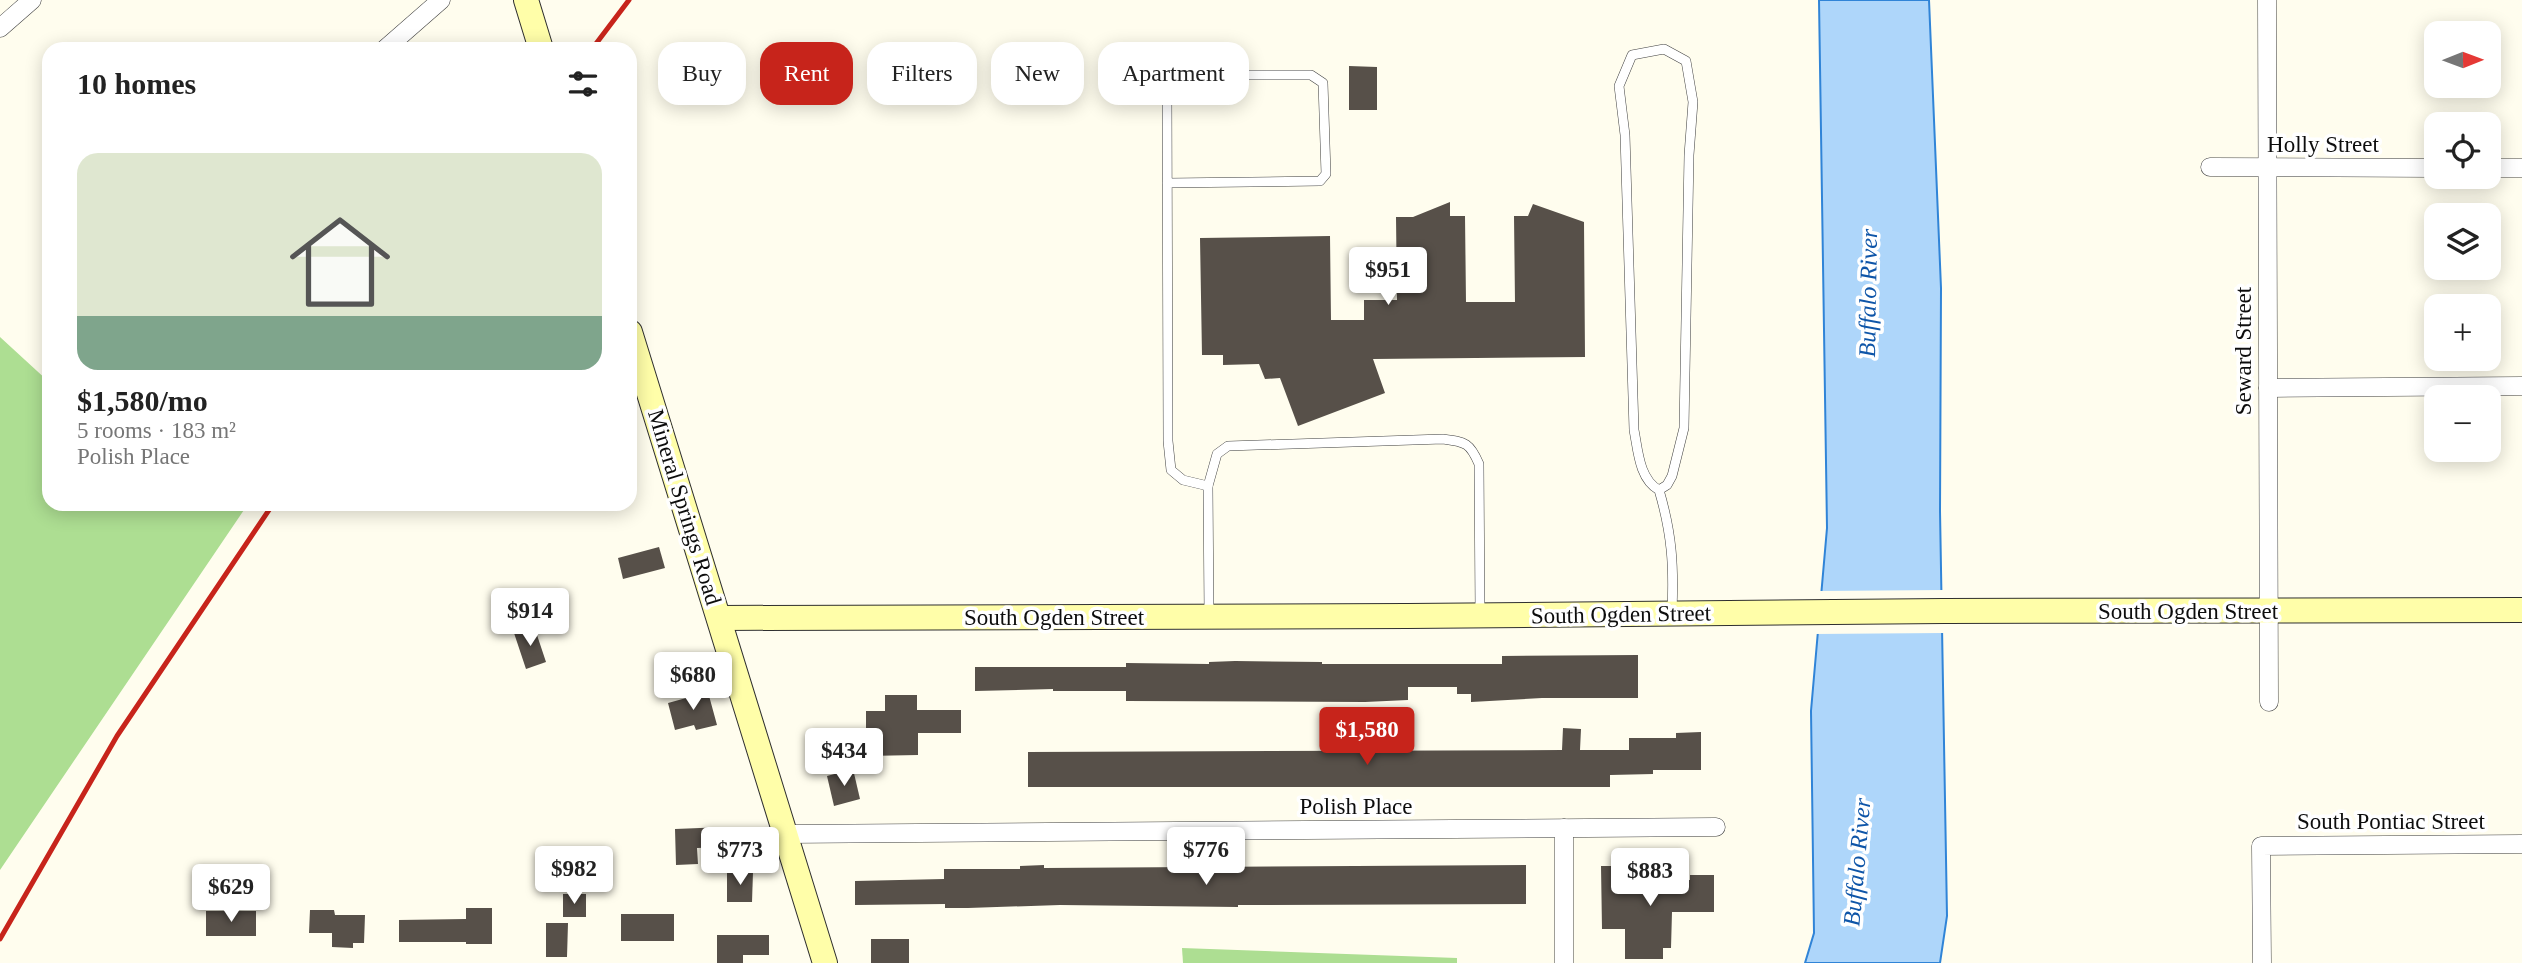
<!DOCTYPE html>
<meta charset="utf-8">
<style>
body{margin:0;font-family:Georgia,serif;background:#f6f6f6;color:#222;height:100vh;display:flex;flex-direction:column;font-size:26px;white-space:nowrap}
*{box-sizing:border-box;margin:0}
p{font-size:23px;color:#767676}
.icon{flex:none;width:38px;height:38px;fill:none;stroke:currentColor;stroke-width:2;stroke-linecap:round;stroke-linejoin:round}
.map{position:relative;flex:1;overflow:hidden}
.drawer{position:absolute;left:42px;top:42px;width:595px;height:469px;display:flex;flex-direction:column;background:#fff;border-radius:21px;box-shadow:0 4px 18px #0003}
.drawer>*{flex:none}
.top-card{position:absolute;left:658px;top:42px;width:665px;height:63px;display:flex;gap:14px}
.needle{width:46px;rotate:89deg}
.fabs{position:absolute;left:2424px;top:21px;display:grid;gap:14px}
.fabs a{display:grid;place-items:center;width:77px;height:77px;border-radius:14px;background:#fff;box-shadow:0 4px 18px #0003;font-size:35px}
.price{position:absolute;translate:-50% -60px;padding:0 16px;border-radius:7px;background:#fff;color:#222;font-size:23px;line-height:46px;filter:drop-shadow(0 2px 4px #0008)}
.price::after{content:'';position:absolute;left:50%;top:42px;width:21px;height:16px;margin-left:-10px;background:inherit;clip-path:polygon(0 0,100% 0,50% 100%)}
.price.active{background:#c7241b;color:#fff}
ul{padding:0;list-style:none}
li{display:grid;align-content:center;gap:14px;height:371px;padding:0 35px}
li span{display:grid;place-items:center;height:217px;border-radius:21px;color:#555}
li>.icon{margin-inline-start:auto}
span .icon{width:126px;height:126px;fill:#fffc;stroke-width:1}
li b{font-size:30px}
h2{display:flex;justify-content:space-between;align-items:center;height:84px;padding:0 35px;font-size:30px}
.tag{padding:0 24px;border-radius:21px;background:#fff;box-shadow:0 4px 18px #0003;font-size:24px;line-height:63px}
.tag.active{background:#c7241b;color:#fff}
.map>svg:first-child{display:block}
.forest{fill:#adde92}
.water{fill:#aed6fa;stroke:#3084d7;stroke-width:2}
.pier{fill:#fffdee}
.building{fill:#575049}
.lines{fill:none;stroke-linecap:round;stroke-linejoin:round}
.lane-casing{stroke:#404040;stroke-width:10}
.street-casing{stroke:#404040;stroke-width:19}
.secondary-casing{stroke:#2f2f2f;stroke-width:26}
.lane{stroke:#fff;stroke-width:9}
.street{stroke:#fff;stroke-width:18}
.secondary{stroke:#fffea9;stroke-width:24}
.rail{stroke:#c7241b;stroke-width:5}
.labels{text-anchor:middle;stroke-width:7;stroke-linejoin:round;paint-order:stroke}
.street-label{font-size:23px;fill:#0d0d0d;stroke:#fff}
.water-label{font-size:24px;font-style:italic;fill:#0e55a8;stroke:#fff}
</style>
<div class="map">
<svg width="2522" height="963" viewBox="0 0 2522 963">
<rect width="100%" height="100%" fill="#fffdee"/>
<!-- forest -->
<g class="forest">
<path d="M0 337 49 382V504H248L0 870Z"/>
<path d="M1182 948 1457 958V963H1183Z"/>
</g>
<!-- water -->
<path class="water" d="M1819 0H1929L1941 288 1940 511 1947 916 1940 963H1805L1814 933 1811 711 1827 528Z"/>
<!-- pier -->
<path class="pier" d="M1944 590V633L1814 634 1818 591Z"/>
<!-- building -->
<g class="building">
<path d="M1349 66 1377 67V110H1349Z"/>
<path d="M1450 202V216H1465L1466 302H1515L1514 216H1528L1533 204 1584 222 1585 357 1373 359 1385 393 1298 426 1280 378 1265 379 1259 364 1223 365V355H1202L1200 238 1330 236 1331 320H1364V300H1397L1396 217H1413Z"/>
<path d="M659 547 665 568 623 579 618 558Z"/>
<path d="M534 626 546 662 526 669 514 633Z"/>
<path d="M1638 655V698H1542L1471 702V694H1457V687H1408V700L1365 702 1126 701V691H1053V689L975 691V667H1126V663L1209 664V662L1235 661 1322 662V664H1502V656Z"/>
<path d="M708 692 717 725 696 730 694 725 675 730 668 703Z"/>
<path d="M885 695H917V710H961V733H918V755L866 756V711H885Z"/>
<path d="M1563 728 1581 729 1580 750H1629V738H1676V733L1701 732V770H1653V774L1610 775V787H1028V752L1562 750Z"/>
<path d="M853 769 860 799 834 806 827 776Z"/>
<path d="M725 827 726 847 697 848 698 864 676 865 675 829Z"/>
<path d="M1044 865V868L1526 865V904L1238 905V907L1060 905 968 908H945V904L855 905V881L944 879V869H1020V866Z"/>
<path d="M1601 866H1626V881L1690 880V875H1714V912H1672L1671 948H1663V959H1625V929H1602Z"/>
<path d="M727 872H753L752 902H727Z"/>
<rect x="563" y="894" width="23" height="23"/>
<path d="M466 908H492V944H466V942H399V920L466 919Z"/>
<path d="M310 910H334L335 915H365L364 943H353V948L332 947V933H309Z"/>
<rect x="206" y="911" width="50" height="25"/>
<rect x="621" y="914" width="53" height="27"/>
<path d="M546 923H568L567 957H546Z"/>
<path d="M717 935H769V955H743V963H717Z"/>
<rect x="871" y="939" width="38" height="24"/>
</g>
<g class="lines">
<defs>
<g id="lane">
<path d="M1167 183 1320 181 1326 174 1323 83 1311 75H1178L1169 80 1167 87 1168 441 1171 470 1183 480 1208 486"/>
<path d="M1659 490 1667 485 1672 476 1684 428 1689 155 1693 102 1686 61 1664 49 1632 55 1619 86 1625 135 1634 430C1638 450 1639 479 1659 490 1672 534 1674 566 1672 611"/>
<path d="M1209 614 1208 486 1217 454 1228 446 1443 439C1466 442 1470 443 1479 464L1480 613"/>
</g>
<g id="street">
<path d="M2267 0 2269 702"/>
<path d="M0 28 32 0"/>
<path d="M385 49 441 0"/>
<path d="M2210 167 2436 168"/>
<path d="M2488 168H2522"/>
<path d="M2268 388 2522 386"/>
<path d="M1564 828V963"/>
<path d="M785 834 1716 827"/>
<path d="M2262 963 2261 846 2522 844"/>
</g>
<g id="secondary">
<path d="M526 0 541 49"/>
<path d="M630 332 825 963"/>
<path d="M719 618 1408 616 1944 611 2522 610"/>
</g>
</defs>
<!-- lane casing -->
<use href="#lane" class="lane-casing"/>
<!-- street casing -->
<use href="#street" class="street-casing"/>
<!-- secondary casing -->
<use href="#secondary" class="secondary-casing"/>
<!-- lane -->
<use href="#lane" class="lane"/>
<!-- street -->
<use href="#street" class="street"/>
<!-- secondary -->
<use href="#secondary" class="secondary"/>
<!-- rail -->
<g class="rail">
<path d="M592 49 629 0"/>
<path d="M0 939 117 736 273 504"/>
</g>
</g>
<g class="labels">
<!-- street labels -->
<g class="street-label">
<text x="2323" y="152">Holly Street</text>
<text transform="translate(2243 351) rotate(-90)" y="8">Seward Street</text>
<text transform="translate(685 507) rotate(73)" y="8">Mineral Springs Road</text>
<text x="2188" y="619">South Ogden Street</text>
<text transform="translate(1621 614) rotate(-1)" y="8">South Ogden Street</text>
<text x="1054" y="625">South Ogden Street</text>
<text x="1356" y="814">Polish Place</text>
<text x="2391" y="829">South Pontiac Street</text>
</g>
<!-- water labels -->
<g class="water-label">
<text transform="translate(1868 293) rotate(-89)" y="8">Buffalo River</text>
<text transform="translate(1857 862) rotate(-85)" y="8">Buffalo River</text>
</g>
</g>
</svg>
<div class="fabs">
<a><svg class="needle" viewBox="-14 -14 28 28"><path d="M0-13l5 13h-10z" fill="#e53935"/><path d="M0 13l5-13h-10z" fill="#767676"/></svg></a>
<a><svg class="icon" aria-label="locate" viewBox="0 0 24 24"><circle cx="12" cy="12" r="6"/><path d="M12 2v4M12 18v4M2 12h4M18 12h4"/></svg></a>
<a><svg class="icon" aria-label="layers" viewBox="0 0 24 24"><path d="M12 4l9 5-9 5-9-5zM3 14l9 5 9-5"/></svg></a>
<a>+</a>
<a>−</a>
</div>
<b class="price" style="left:1388px;top:307px">$951</b>
<b class="price" style="left:530px;top:648px">$914</b>
<b class="price" style="left:693px;top:712px">$680</b>
<b class="price active" style="left:1367px;top:767px">$1,580</b>
<b class="price" style="left:844px;top:788px">$434</b>
<b class="price" style="left:740px;top:887px">$773</b>
<b class="price" style="left:1206px;top:887px">$776</b>
<b class="price" style="left:574px;top:906px">$982</b>
<b class="price" style="left:1650px;top:908px">$883</b>
<b class="price" style="left:231px;top:924px">$629</b>
<div class="top-card">
<a class="tag">Buy</a>
<a class="tag active">Rent</a>
<a class="tag">Filters</a>
<a class="tag">New</a>
<a class="tag">Apartment</a>
</div>
<section class="drawer">
<h2>10 homes<svg class="icon" aria-label="filters" viewBox="0 0 24 24"><path d="M4 7h16M4 17h16"/><circle cx="9" cy="7" r="2"/><circle cx="15" cy="17" r="2"/></svg></h2>
<ul>
<li><span style="background:linear-gradient(#dfe7d0 75%,#7fa58c 0)"><svg class="icon" aria-label="home" viewBox="0 0 24 24"><path d="M3 11l9-7 9 7M6 9v11h12V9"/></svg></span><div><b>$1,580/mo</b><p>5 rooms · 183 m²</p><p>Polish Place</p></div></li>
</ul>
</section>
</div>
